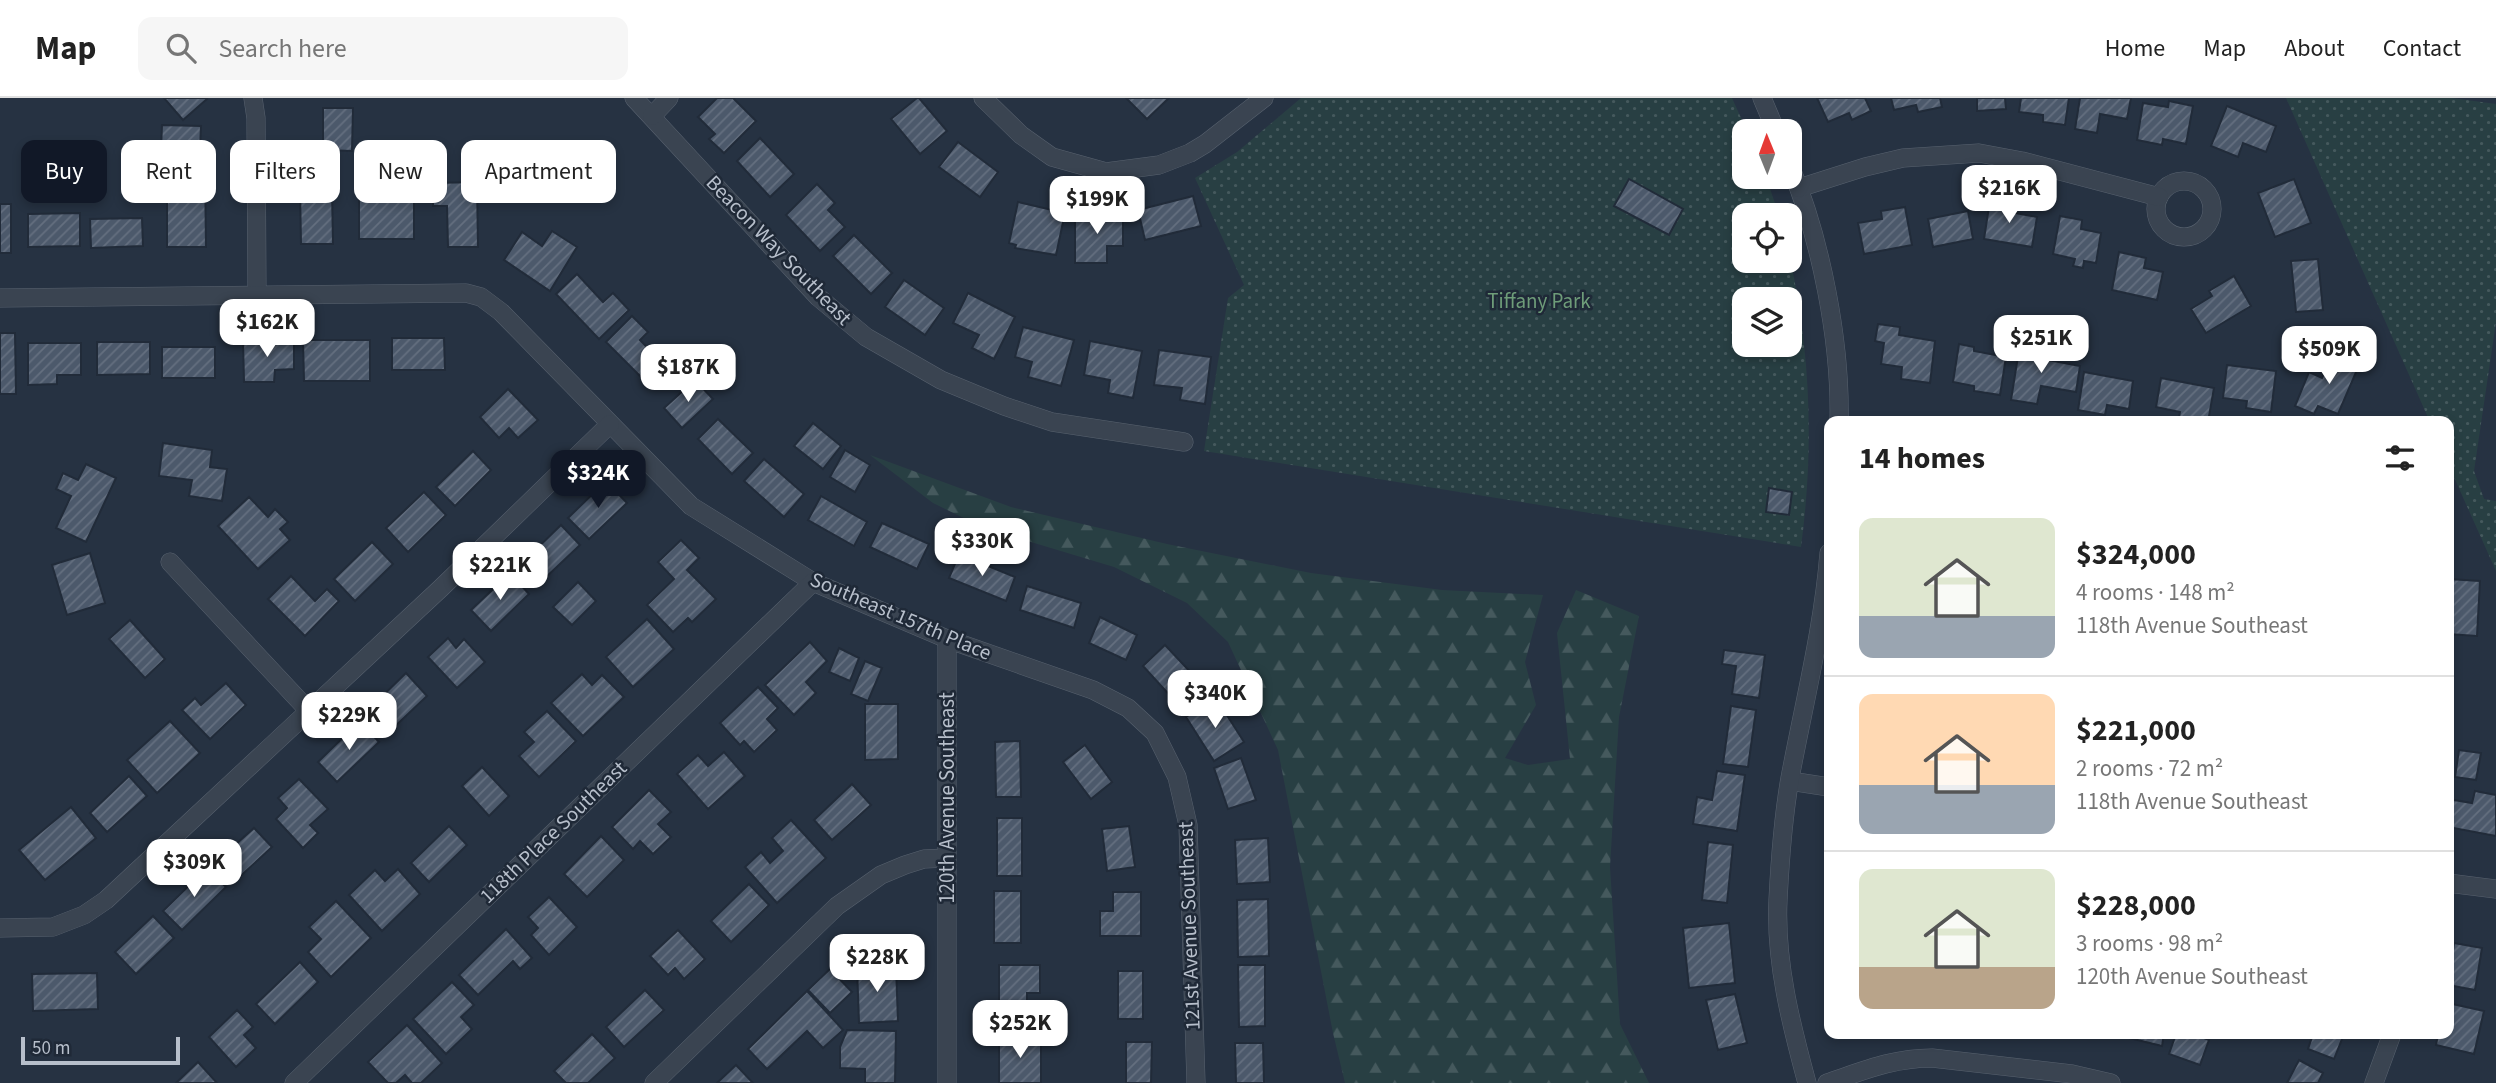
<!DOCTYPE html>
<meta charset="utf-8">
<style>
body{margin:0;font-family:"Source Sans 3",sans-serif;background:#f6f6f6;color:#222;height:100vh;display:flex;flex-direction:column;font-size:26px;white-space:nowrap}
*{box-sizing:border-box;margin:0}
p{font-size:23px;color:#767676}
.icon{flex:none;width:38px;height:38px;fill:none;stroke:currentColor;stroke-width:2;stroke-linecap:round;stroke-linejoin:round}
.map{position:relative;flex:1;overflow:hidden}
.drawer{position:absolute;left:1824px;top:318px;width:630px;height:623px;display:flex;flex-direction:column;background:#fff;border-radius:14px;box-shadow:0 4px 10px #0003}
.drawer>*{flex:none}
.banner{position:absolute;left:21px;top:42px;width:665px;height:63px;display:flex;gap:14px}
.needle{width:46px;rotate:359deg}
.tools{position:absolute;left:1732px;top:21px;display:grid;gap:14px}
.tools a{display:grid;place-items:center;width:70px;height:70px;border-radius:14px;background:#fff;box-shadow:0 4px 10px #0003;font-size:35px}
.scale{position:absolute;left:21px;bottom:18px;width:159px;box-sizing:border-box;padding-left:7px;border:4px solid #b7bfcb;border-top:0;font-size:19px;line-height:24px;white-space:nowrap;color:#b7bfcb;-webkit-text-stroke:5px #1f2937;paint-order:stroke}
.price{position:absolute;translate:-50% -60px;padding:0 16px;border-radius:14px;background:#fff;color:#222;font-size:23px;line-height:46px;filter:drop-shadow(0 2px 4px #0008)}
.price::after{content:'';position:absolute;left:50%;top:42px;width:21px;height:16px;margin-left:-10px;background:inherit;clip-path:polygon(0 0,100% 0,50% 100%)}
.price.active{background:#111827;color:#fff}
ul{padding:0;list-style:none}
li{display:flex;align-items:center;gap:21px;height:175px;padding:0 35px}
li+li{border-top:2px solid #e0e0e0}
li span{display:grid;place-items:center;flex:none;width:196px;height:140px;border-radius:14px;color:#555}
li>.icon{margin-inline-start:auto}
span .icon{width:84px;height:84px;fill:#fffc;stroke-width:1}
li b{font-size:30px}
h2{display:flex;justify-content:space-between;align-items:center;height:84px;padding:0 35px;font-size:30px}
.chip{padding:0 24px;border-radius:14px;background:#fff;box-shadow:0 4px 10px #0003;font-size:24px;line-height:63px}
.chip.active{background:#111827;color:#fff}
header{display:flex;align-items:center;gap:42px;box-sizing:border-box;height:98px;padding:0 35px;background:#fff;border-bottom:2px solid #e0e0e0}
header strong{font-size:33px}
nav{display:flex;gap:38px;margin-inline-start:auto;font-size:24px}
.search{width:490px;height:63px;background:#f6f6f6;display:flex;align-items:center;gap:18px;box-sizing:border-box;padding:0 24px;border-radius:14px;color:#767676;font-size:26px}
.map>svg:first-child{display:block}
.forest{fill:url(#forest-firs)}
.park{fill:url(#park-dots);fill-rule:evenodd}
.building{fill:url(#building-hatch);stroke:#212b39;stroke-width:2}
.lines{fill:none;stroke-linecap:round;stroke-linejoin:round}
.minor-casing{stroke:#58626f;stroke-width:19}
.minor{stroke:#3a4451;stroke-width:18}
.labels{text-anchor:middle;stroke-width:5;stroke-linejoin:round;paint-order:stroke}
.street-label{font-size:21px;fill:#b7bfcb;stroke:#1f2937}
.park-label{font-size:21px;fill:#6e9c79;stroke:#1f2937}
</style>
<header>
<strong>Map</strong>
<div class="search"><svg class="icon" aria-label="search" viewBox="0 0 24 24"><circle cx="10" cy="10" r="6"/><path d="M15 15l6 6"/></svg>Search here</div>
<nav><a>Home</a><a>Map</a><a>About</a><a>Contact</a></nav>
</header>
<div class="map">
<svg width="2496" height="985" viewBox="0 0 2496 985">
<defs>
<pattern id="forest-firs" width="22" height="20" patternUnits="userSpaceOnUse" patternTransform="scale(1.75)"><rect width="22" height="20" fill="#283f43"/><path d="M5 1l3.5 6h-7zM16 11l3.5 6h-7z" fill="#45595d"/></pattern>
<pattern id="park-dots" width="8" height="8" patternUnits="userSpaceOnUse" patternTransform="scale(1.75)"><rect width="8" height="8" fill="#283f43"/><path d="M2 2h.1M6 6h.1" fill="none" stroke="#45595d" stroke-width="1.8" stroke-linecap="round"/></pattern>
<pattern id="building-hatch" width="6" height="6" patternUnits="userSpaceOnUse" patternTransform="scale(1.75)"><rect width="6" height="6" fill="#4c596b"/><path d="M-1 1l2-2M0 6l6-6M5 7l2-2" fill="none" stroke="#646f7f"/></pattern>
</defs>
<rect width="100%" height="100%" fill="#263242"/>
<!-- forest -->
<path class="forest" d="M870 357 1011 409 1167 446 1311 475 1442 492 1543 497 1525 564 1536 607 1505 660 1528 667 1570 661 1557 535 1576 492 1639 518 1619 619 1610 769 1620 926 1649 985H1345L1333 935 1278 652 1228 544 1187 505 1114 469 984 430 933 405Z"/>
<!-- park -->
<g class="park">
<path d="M1301 0H1732L1747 33H1745V79H1766L1779 117H1745V163H1790V160C1811 257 1814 351 1801 449L1204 353 1228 200 1244 187 1195 80 1237 54ZM1745 201H1790V247H1745Z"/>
<path d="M2286 0H2452L2496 6V224L2474 373 2484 401 2496 403V473L2448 366V324H2430Z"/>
</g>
<!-- building -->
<g class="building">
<path d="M164 0H206L207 1 183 22Z"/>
<path d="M717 0H733L756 23 724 55 709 41 715 36 698 19Z"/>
<path d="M917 0H919L947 33 920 56 891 21Z"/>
<path d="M1126 0H1169L1147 21Z"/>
<path d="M1817 0H1865L1871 13 1852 22 1849 15 1828 24Z"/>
<path d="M1891 0H1940L1942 9 1918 14 1916 7 1894 12Z"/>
<path d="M1977 0H2005L2006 11 1977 13Z"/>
<path d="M2021 0H2069L2065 27 2043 24V17L2019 14Z"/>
<path d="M2080 0H2131L2127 21 2100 16 2097 35 2075 31Z"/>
<path d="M2169 3 2193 8 2186 46 2163 41 2162 47 2137 42 2143 5 2168 9Z"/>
<path d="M2227 8 2276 28 2266 54 2243 45 2238 59 2211 48Z"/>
<path d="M323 10H353L352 53 323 52Z"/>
<path d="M162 27 201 28 200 52 161 51Z"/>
<path d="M760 40 794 76 770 99 737 63Z"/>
<path d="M958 44 998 74 980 99 939 69Z"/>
<path d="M167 69H205L206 149H167Z"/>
<path d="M1629 81 1683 111 1669 137 1614 108Z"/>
<path d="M2294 81 2311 125 2275 139 2258 95Z"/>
<path d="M477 84 478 149H448L447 108H433V85Z"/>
<path d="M817 86 835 105 828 112 845 129 820 153 786 117Z"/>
<path d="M300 92H332L333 146H301Z"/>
<rect x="359" y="97" width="55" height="44"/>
<path d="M1193 98 1201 128 1145 142 1138 112Z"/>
<path d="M1990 102 2016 107 2015 115 2037 119 2032 149 1984 141Z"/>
<path d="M1018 104 1065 115 1056 157 1015 150 1016 147 1009 145Z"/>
<rect x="0" y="106" width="11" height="49"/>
<path d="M1905 109 1912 147 1864 156 1858 125 1882 121 1881 113Z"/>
<path d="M1968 113 1973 141 1933 149 1928 121Z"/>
<path d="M80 115V148L28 149V116Z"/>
<path d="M1075 115H1123V148H1107V165H1075Z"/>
<path d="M2060 118 2082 122 2081 131 2101 135 2096 165 2084 163 2083 170 2073 168 2075 161 2053 156Z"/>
<path d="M142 120 143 148 91 150 90 121Z"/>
<path d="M552 133 577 149 550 193 504 162 522 134 542 148Z"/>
<path d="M854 137 892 175 871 196 833 158Z"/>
<path d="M2119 154 2146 160 2144 170 2163 174 2157 202 2112 192Z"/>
<path d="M2318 161 2323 212 2296 214 2291 163Z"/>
<path d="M577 176 603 204 613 195 629 212 599 241 556 196Z"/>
<path d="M2234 178 2251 208 2206 235 2191 211 2212 198 2209 193Z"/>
<path d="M904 182 944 210 925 237 885 209Z"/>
<path d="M968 195 1015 219 994 261 972 250 979 237 953 225Z"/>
<path d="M632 218 648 234 640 242 662 265 644 282 606 244Z"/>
<path d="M1878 226 1900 229 1899 237 1935 243 1930 285 1901 281 1902 269 1881 266 1884 245 1875 243Z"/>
<path d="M1023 229 1074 242 1061 288 1028 279 1032 264 1015 259Z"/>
<path d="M0 235H15L16 296H0Z"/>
<path d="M392 240H444L445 272H392Z"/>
<path d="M294 242V271L275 272 274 284H244L243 243Z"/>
<path d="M303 242H370V283H304Z"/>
<path d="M1090 243 1142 253 1133 300 1108 295 1110 282 1084 277Z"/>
<path d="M97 244H150V276L97 277Z"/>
<path d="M28 245H81V277H57V286L28 287Z"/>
<path d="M1959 246 1974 249V253L2006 259 2000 297 1974 293V288L1953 284Z"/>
<rect x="162" y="249" width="53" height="31"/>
<path d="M2033 249 2050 252 2048 262 2080 268 2076 294 2041 288 2037 306 2011 302 2019 252 2032 254Z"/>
<path d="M1159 252 1211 259 1205 306 1180 302 1182 290 1154 287Z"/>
<path d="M2334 253 2360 265 2338 316 2318 308 2314 316 2295 308 2309 274 2322 280Z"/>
<path d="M2227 267 2276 273 2271 314 2246 310 2247 303 2223 300Z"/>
<path d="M2084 274 2133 283 2129 311 2107 307 2105 317 2078 312Z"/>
<path d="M2161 280 2214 290 2208 324H2178L2180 314 2156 309Z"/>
<path d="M695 282 713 301 682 330 664 310Z"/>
<path d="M508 291 538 322 518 340 509 330 499 340 480 319Z"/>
<path d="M718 321 753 355 732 376 698 341Z"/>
<path d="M813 325 841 348 823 371 794 348Z"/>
<path d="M163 345 212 352 210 369 227 371 222 403 189 398 192 382 159 378Z"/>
<path d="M845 352 870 367 855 394 830 379Z"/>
<path d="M473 353 491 372 455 408 436 389Z"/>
<path d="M764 361 804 396 784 419 744 383Z"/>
<path d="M86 366 116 380 86 444 56 430 71 398 56 391 63 375 78 382Z"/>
<path d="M606 383 627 405 589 441 568 420Z"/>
<path d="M1769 390 1792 394 1789 417 1766 414Z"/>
<path d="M424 394 446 417 408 454 386 430Z"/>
<path d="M821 398 867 424 854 448 808 422Z"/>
<path d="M249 399 268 419 275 411 288 424 280 431 290 442 258 471 218 428Z"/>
<path d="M882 425 929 446 917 471 870 449Z"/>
<path d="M561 427 580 447 543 482 524 463Z"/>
<path d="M681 442 699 460 687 472 716 501 692 524 688 520 673 534 647 507 674 481 658 464Z"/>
<path d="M372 444 393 466 355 503 334 481Z"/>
<path d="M90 455 105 505 67 517 52 467Z"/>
<path d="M959 456 1015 479 1006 503 949 480Z"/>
<path d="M510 475 529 496 491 533 471 512Z"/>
<path d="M291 478 315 503 327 491 339 503 305 538 268 501Z"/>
<path d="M2448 481 2480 483 2477 538 2448 536Z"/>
<path d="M578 484 596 503 572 527 553 509Z"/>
<path d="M1027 488 1081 505 1074 530 1020 512Z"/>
<path d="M1100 519 1137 537 1126 562 1089 545Z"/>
<path d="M647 521 674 551 633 589 606 559Z"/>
<path d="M130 522 165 561 145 580 109 541Z"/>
<path d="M448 540 456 550 464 541 485 564 457 590 428 559Z"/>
<path d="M810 544 827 563 806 584 816 595 794 617 765 587Z"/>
<path d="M1165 547 1196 580 1174 602 1143 568Z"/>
<path d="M839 550 859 560 850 583 829 574Z"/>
<path d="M1724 552 1765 557 1759 600 1732 596 1736 568 1722 566Z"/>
<path d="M865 563 882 570 868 603 851 596Z"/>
<path d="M406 575 427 598 389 634 368 612Z"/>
<path d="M582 576 592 587 602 577 624 599 583 638 551 605Z"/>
<path d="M226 585 246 607 210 641 182 612 195 600 201 607Z"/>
<path d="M758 589 778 610 767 621 777 632 754 654 744 643 740 647 720 625Z"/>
<path d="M1216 600 1244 644 1214 663 1186 619Z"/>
<path d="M865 606H898V661L865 662Z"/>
<path d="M1731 608 1756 612 1748 669 1723 666Z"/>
<path d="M547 613 576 643 539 679 519 658 534 644 524 634Z"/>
<path d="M170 623 200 655 157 695 127 662Z"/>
<path d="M360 623 379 644 337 684 318 664Z"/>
<path d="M1020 643 1021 699H996L995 644Z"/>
<path d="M1085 647 1112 684 1091 701 1063 664Z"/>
<path d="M2459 652 2481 655 2476 682 2455 679Z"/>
<path d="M724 654 745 678 708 711 677 676 698 657 708 668Z"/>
<path d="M1241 660 1256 702 1228 711 1214 670Z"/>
<path d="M482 669 509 698 489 718 462 688Z"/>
<path d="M1717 673 1745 677 1737 733 1693 726 1697 699 1712 702Z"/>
<path d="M129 678 147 698 107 734 90 715Z"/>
<path d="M299 681 328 711 310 727 318 735 303 750 276 721 287 710 278 700Z"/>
<path d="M852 686 871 707 832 742 814 722Z"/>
<path d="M649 692 671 714 658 726 671 739 653 756 640 743 633 751 612 729Z"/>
<path d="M2475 693 2496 697V738L2448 729V701L2472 705Z"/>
<path d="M71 709 96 740 45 782 19 752Z"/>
<rect x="997" y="720" width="25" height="58"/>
<path d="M791 722 826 760 777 805 745 769 761 754 770 765 783 753 772 740Z"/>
<path d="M449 728 467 747 429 784 411 765Z"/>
<path d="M1129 728 1135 769 1107 773 1102 731Z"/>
<path d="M254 730 272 749 234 784 216 764Z"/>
<path d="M601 738 624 762 587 799 564 776Z"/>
<path d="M1268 740 1270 784 1237 786 1235 742Z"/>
<path d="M1708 744 1733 747 1727 805 1702 802Z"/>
<path d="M207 770 226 789 182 832 163 813Z"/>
<path d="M398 771 420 796 382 833 349 797 375 772 385 783Z"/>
<path d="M749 786 769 807 731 844 711 823Z"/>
<rect x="994" y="793" width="27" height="52"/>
<path d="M1113 794H1141V838H1100V813H1113Z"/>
<path d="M549 799 577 829 549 857 531 837 538 830 528 819Z"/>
<path d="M1268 801 1269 858 1238 859 1237 802Z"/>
<path d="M336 803 371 840 331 879 308 854 321 841 309 829Z"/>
<path d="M153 818 174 840 136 876 115 854Z"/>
<path d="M1729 825 1735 885 1689 890 1683 830Z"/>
<path d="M506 831 532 860 520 871 513 863 478 897 459 877Z"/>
<path d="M678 832 705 861 684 881 675 870 668 877 650 858Z"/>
<path d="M2454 845 2482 850 2475 892 2448 887Z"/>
<path d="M300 864 318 884 275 926 256 906Z"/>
<path d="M999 867H1040V895H1027V924H999Z"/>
<path d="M1238 867H1265V928L1239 929Z"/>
<path d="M896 868 898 923 859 925 857 869Z"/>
<path d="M830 871 852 894 830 915 808 892Z"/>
<rect x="1118" y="873" width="25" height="48"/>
<path d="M97 875 98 911 33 913 32 876Z"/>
<path d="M452 884 474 907 461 919 472 931 446 956 413 921Z"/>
<path d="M645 892 664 912 624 949 606 929Z"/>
<path d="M807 893 843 932 823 950 807 933 767 971 748 951Z"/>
<path d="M1735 896 1747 945 1718 952 1706 902Z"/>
<path d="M2448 905 2484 913 2474 956 2436 947 2438 936H2448Z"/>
<path d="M237 912 253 929 244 937 256 950 236 969 209 939Z"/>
<path d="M407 927 442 965 421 985H412L405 977 396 985H388L368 964Z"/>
<path d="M847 932 896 933 895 985H865V971L840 970V949Z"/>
<path d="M592 936 615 960 588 985H566L554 973Z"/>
<path d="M2113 936H2164L2162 948Z"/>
<path d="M2176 936H2194L2209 942 2200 967 2169 956Z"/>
<path d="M2313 936H2344L2334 961 2308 951Z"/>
<rect x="999" y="939" width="42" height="46"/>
<path d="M1126 944H1152L1151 985H1126Z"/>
<path d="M1235 945H1263L1264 985H1236Z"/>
<path d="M2299 962 2323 975 2318 985H2287Z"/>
<path d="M198 964 217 985H176Z"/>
<path d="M736 967 753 985H717Z"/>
</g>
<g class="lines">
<defs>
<g id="minor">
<path d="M253 0 256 20 257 197"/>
<path d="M634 0 818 199 866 239 941 282 1004 308 1052 324 1184 344"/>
<path d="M983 0 1021 37 1052 59 1106 74 1159 67 1190 55 1205 46 1264 0"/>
<path d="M1762 0 1776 33"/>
<path d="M652 18 669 0"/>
<path d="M1790 68C1821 141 1841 245 1839 324"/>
<circle cx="2184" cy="111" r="28"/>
<path d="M1799 90 1865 69 1903 60 1979 55 2022 63 2159 99"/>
<path d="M0 200 466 195 481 199 501 214 691 408 813 484 947 541 1093 592 1128 610 1155 635 1177 679 1188 727 1196 985"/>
<path d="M170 464 308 612"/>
<path d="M947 541V985"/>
<path d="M1790 683 1829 689"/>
<path d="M2448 785 2496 791"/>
<path d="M0 830 53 829 84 817 106 802 441 490 610 326"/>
<path d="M294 985 813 484"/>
<path d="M654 985 837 808 881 777 905 767 924 761 946 760"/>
<path d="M1807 985C1791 926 1775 864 1778 802 1780 762 1783 720 1790 680 1804 605 1823 531 1829 455"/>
<path d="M1827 985C1863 973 1893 960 1932 960L2072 976 2111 985"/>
<path d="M2374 985 2392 936"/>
</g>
</defs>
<!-- minor casing -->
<use href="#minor" class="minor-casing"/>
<!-- minor -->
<use href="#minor" class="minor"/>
</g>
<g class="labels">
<!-- street labels -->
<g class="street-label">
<text transform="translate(779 152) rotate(46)" y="7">Beacon Way Southeast</text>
<text transform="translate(901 518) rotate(23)" y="7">Southeast 157th Place</text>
<text transform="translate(947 700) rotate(-90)" y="7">120th Avenue Southeast</text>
<text transform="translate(553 734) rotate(-44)" y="7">118th Place Southeast</text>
<text transform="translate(1189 828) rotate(-92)" y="7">121st Avenue Southeast</text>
</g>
<!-- park labels -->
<g class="park-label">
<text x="1539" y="210">Tiffany Park</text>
</g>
</g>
</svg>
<div class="tools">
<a><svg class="needle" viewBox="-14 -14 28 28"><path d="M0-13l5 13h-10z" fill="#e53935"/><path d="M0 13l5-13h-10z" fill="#767676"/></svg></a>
<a><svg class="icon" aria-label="locate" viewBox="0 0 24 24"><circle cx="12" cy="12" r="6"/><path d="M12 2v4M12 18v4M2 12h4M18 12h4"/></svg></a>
<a><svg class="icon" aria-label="layers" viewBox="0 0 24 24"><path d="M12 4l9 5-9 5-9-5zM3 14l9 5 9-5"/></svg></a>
</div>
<div class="scale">50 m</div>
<b class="price" style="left:2009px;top:127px">$216K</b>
<b class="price" style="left:1097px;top:138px">$199K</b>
<b class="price" style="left:267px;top:261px">$162K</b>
<b class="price" style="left:2041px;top:277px">$251K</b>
<b class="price" style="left:2329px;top:288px">$509K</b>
<b class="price" style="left:688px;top:306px">$187K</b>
<b class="price active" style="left:598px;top:412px">$324K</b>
<b class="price" style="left:982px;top:480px">$330K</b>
<b class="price" style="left:500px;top:504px">$221K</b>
<b class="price" style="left:1215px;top:632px">$340K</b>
<b class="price" style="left:349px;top:654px">$229K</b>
<b class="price" style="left:194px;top:801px">$309K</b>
<b class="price" style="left:877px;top:896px">$228K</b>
<b class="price" style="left:1020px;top:962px">$252K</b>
<div class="banner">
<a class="chip active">Buy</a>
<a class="chip">Rent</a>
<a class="chip">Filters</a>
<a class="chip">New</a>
<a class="chip">Apartment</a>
</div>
<section class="drawer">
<h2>14 homes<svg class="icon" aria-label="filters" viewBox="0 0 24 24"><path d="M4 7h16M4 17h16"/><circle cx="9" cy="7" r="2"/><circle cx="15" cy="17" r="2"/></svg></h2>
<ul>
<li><span style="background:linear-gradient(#dfe7d0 70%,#9aa5b1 0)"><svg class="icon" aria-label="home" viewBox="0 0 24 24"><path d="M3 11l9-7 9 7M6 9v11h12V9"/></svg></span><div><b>$324,000</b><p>4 rooms · 148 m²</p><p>118th Avenue Southeast</p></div></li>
<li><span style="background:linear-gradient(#ffd9b3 65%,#9aa5b1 0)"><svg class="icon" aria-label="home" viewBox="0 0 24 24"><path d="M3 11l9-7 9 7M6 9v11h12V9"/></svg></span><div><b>$221,000</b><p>2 rooms · 72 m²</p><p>118th Avenue Southeast</p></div></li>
<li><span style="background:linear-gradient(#dfe7d0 70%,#b9a48a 0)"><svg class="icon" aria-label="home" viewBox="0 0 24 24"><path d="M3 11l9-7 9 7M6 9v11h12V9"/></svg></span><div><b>$228,000</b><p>3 rooms · 98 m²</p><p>120th Avenue Southeast</p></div></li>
</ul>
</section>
</div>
